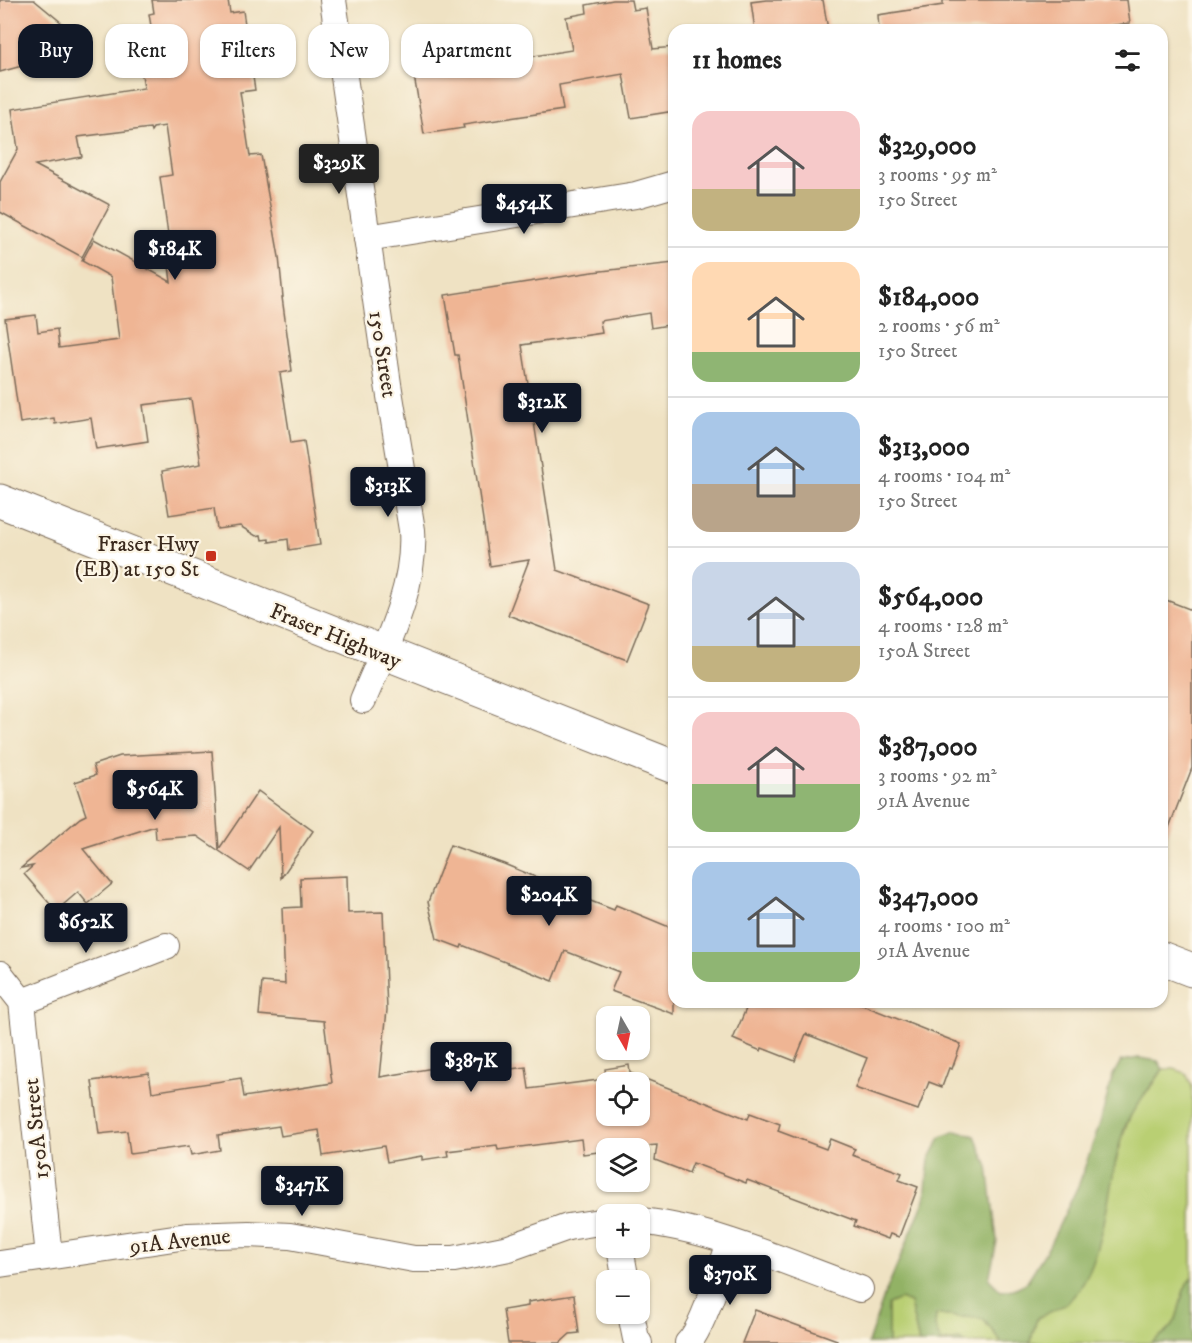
<!DOCTYPE html>
<meta charset="utf-8">
<style>
body{margin:0;font-family:"IM FELL DW Pica",serif;background:#f6f6f6;color:#222;height:100vh;display:flex;flex-direction:column;font-size:22px;white-space:nowrap}
*{box-sizing:border-box;margin:0}
p{font-size:20px;color:#767676}
.icon{flex:none;width:33px;height:33px;fill:none;stroke:currentColor;stroke-width:2;stroke-linecap:round;stroke-linejoin:round}
.map{position:relative;flex:1;overflow:hidden}
.sheet{position:absolute;left:668px;top:24px;width:500px;height:984px;display:flex;flex-direction:column;background:#fff;border-radius:18px;box-shadow:0 2px 4px #0004}
.sheet>*{flex:none}
.guide{position:absolute;left:18px;top:24px;width:560px;height:54px;display:flex;gap:12px}
.needle{width:39px;rotate:171deg}
.controls{position:absolute;left:596px;top:1006px;display:grid;gap:12px}
.controls a{display:grid;place-items:center;width:54px;height:54px;border-radius:12px;background:#fff;box-shadow:0 2px 4px #0004;font-size:30px}
.price{position:absolute;translate:-50% -51px;padding:0 14px;border-radius:6px;background:#111827;color:#fff;font-size:20px;line-height:39px;filter:drop-shadow(0 2px 3px #0008)}
.price::after{content:'';position:absolute;left:50%;top:36px;width:18px;height:14px;margin-left:-9px;background:inherit;clip-path:polygon(0 0,100% 0,50% 100%)}
.price.selected{background:#222;color:#fff}
ul{padding:0;list-style:none}
li{display:flex;align-items:center;gap:18px;height:150px;padding:0 24px}
li+li{border-top:2px solid #e0e0e0}
li span{display:grid;place-items:center;flex:none;width:168px;height:120px;border-radius:18px;color:#555}
li>.icon{margin-inline-start:auto}
span .icon{width:72px;height:72px;fill:#fffc;stroke-width:1}
li b{font-size:26px}
h2{display:flex;justify-content:space-between;align-items:center;height:72px;padding:0 24px;font-size:26px}
.chip{padding:0 21px;border-radius:18px;background:#fff;box-shadow:0 2px 4px #0004;font-size:21px;line-height:54px}
.chip.selected{background:#111827;color:#fff}
.map>svg:first-child{display:block}
.green{fill:#b9cf73;stroke:#7a7c48;stroke-width:1.5}
.forest{fill:#92b265;stroke:#666e42;stroke-width:1.5}
.building{fill:#efb594;fill-rule:evenodd}
.lines{fill:none;stroke-linecap:round;stroke-linejoin:round}
.street-casing{stroke:#7a6a58;stroke-width:28}
.primary-casing{stroke:#7a6a58;stroke-width:35}
.street{stroke:#fff;stroke-width:26}
.primary{stroke:#fff;stroke-width:33}
.poi-dot{fill:#c8321e;stroke:#fcf5e5;stroke-width:2}
.labels{text-anchor:middle;stroke-width:4.5;stroke-linejoin:round;paint-order:stroke}
.street-label{font-size:22px;fill:#3b2a1e;stroke:#fcf5e5}
.poi-label{font-size:22px;fill:#3b2a1e;stroke:#fcf5e5;text-anchor:end}
</style>
<div class="map">
<svg width="1192" height="1343" viewBox="0 0 1192 1343">
<rect width="100%" height="100%" fill="#fcf5e5"/>
<filter id="ink" filterUnits="userSpaceOnUse"><feTurbulence type="fractalNoise" baseFrequency=".0167" numOctaves="2"/><feDisplacementMap in="SourceGraphic" scale="12" xChannelSelector="R" yChannelSelector="G"/><feConvolveMatrix kernelMatrix="1 2 1 2 8 2 1 2 1" color-interpolation-filters="sRGB"/></filter>
<filter id="wash" filterUnits="userSpaceOnUse"><feTurbulence type="fractalNoise" baseFrequency=".008" numOctaves="4" result="noise"/><feDisplacementMap in="SourceGraphic" scale="24" xChannelSelector="R" yChannelSelector="G"/><feGaussianBlur stdDeviation="1.35" result="paint"/><feColorMatrix in="noise" values="0 0 0 0 0 0 0 0 0 0 0 0 0 0 0 0 0 1.4 0 .05"/><feComposite in="paint" operator="in"/></filter>
<g filter="url(#wash)">
<rect width="100%" height="100%" fill="#efe2c3"/>
<!-- green -->
<g class="green">
<path d="M1163 1069H1174L1186 1073 1192 1087V1277C1180 1290 1182 1306 1175 1321 1170 1331 1160 1336 1151 1343H1030L1037 1318 1065 1304 1110 1183 1125 1129 1136 1103 1153 1085Z"/>
<path d="M900 1299 910 1303 919 1343H888V1303Z"/>
<path d="M936 1314C951 1318 967 1316 983 1319L1002 1343H964L961 1340 941 1343 935 1327Z"/>
</g>
<!-- forest -->
<g class="forest">
<path d="M1139 1058 1158 1061 1163 1069C1150 1089 1134 1105 1125 1127 1106 1176 1109 1270 1066 1303 1058 1310 1046 1313 1037 1318L1030 1343H1002L983 1319C967 1316 952 1318 936 1314L935 1327 941 1342 961 1340 964 1343H919L910 1303 900 1299 888 1304V1343H868L884 1296 925 1199 929 1160 941 1137 956 1131 975 1136 988 1167 997 1241 989 1279 1001 1291 1014 1289 1026 1283 1048 1248 1079 1184 1100 1123 1113 1075 1121 1061Z"/>
<path d="M1192 1277V1343H1151C1160 1336 1170 1331 1175 1321 1182 1306 1180 1290 1192 1277Z"/>
</g>
<g id="blocks">
<!-- building -->
<g class="building">
<path d="M0 0H34L91 47 0 72Z"/>
<path d="M152 0H228L230 13 243 11 255 90 240 92 250 156 261 155 279 257 283 297H282L292 371 280 373 291 443 304 441 320 545 289 550 288 539 269 542V539L262 540 261 535 256 536 240 526 217 529 214 508 169 515 162 471 201 464 191 399 143 405 148 441 96 449 91 418 55 424 54 418 20 423 5 319 36 315 38 332 57 329 59 348 119 340 111 277 82 261 94 239 171 282 167 249H170L160 177 172 175 165 126 153 128 151 131 150 128 78 137 82 157 35 165 110 205 82 257 0 212V182L18 149 12 109 144 88 136 35 152 32 149 14 154 13Z"/>
<path d="M613 0H631L633 10 646 8 653 49 674 47V111L631 118 623 74 559 85 563 110 463 125 464 128 424 134 412 64 436 60 434 51 466 45 470 66 572 50 566 17 587 13 586 5Z"/>
<path d="M766 0H823L828 30H755L751 2Z"/>
<path d="M943 0H1127L1130 23 1078 30H879L878 15 943 5Z"/>
<path d="M674 263V324L651 328 649 313 600 321 602 333 522 345 557 570 649 604 627 660 508 615 529 560 490 566 458 355H455L445 295 592 272Z"/>
<path d="M1161 598 1192 610V768L1163 843H1161Z"/>
<path d="M212 751 219 849 258 791 313 831 281 878 279 827 249 871 197 836 156 839 155 826 83 849 112 884 88 904 78 892 56 911 24 874 33 866 21 868 80 818 86 815 75 782 96 775 93 765 120 756Z"/>
<path d="M450 845 504 864 550 883 549 885 614 910 616 905 674 929V1014L611 991 619 972 565 951 553 981 462 945 461 948 437 939 428 902Z"/>
<path d="M347 876 348 913 383 912 387 1010 380 1077 433 1068 435 1079 526 1067 529 1089 606 1079 605 1069 629 1065 630 1073 748 1119 750 1113 780 1124 778 1131 826 1149 830 1139 855 1149 852 1155 902 1173 899 1180 918 1187 899 1237 890 1234 888 1239 854 1226 856 1221 747 1180 746 1183 693 1163 689 1173 655 1160 657 1145 606 1149V1151L583 1154 581 1139 498 1150 497 1145 447 1151 448 1156 422 1160V1156L387 1162 384 1146 323 1156 319 1130 281 1136 279 1126 218 1135 220 1150 191 1155 189 1146 130 1154 127 1131 99 1134 92 1081 149 1073 152 1092 241 1078 244 1097 332 1083 324 1021 259 1015 262 982 285 984 282 908 301 907 300 878ZM606 1083H639V1116H606Z"/>
<path d="M749 1002H855L961 1044 952 1069 949 1068 942 1087 929 1082 918 1110 855 1088 867 1058 806 1034 795 1061 762 1048 761 1051 733 1039Z"/>
<path d="M574 1295 579 1333 570 1334 560 1343H508L503 1310 528 1306V1302Z"/>
<path d="M755 1310 837 1340 836 1343H742Z"/>
</g>
</g>
</g>
<g filter="url(#ink)">
<use href="#blocks" fill-opacity="0" stroke="#7a6a58" stroke-width="1.5"/>
<g class="lines">
<defs>
<g id="street">
<path d="M333 0 388 384 412 530C416 589 385 647 363 700"/>
<path d="M367 238 636 195 674 184"/>
<path d="M0 974 22 1002 49 1256"/>
<path d="M22 1002 166 946"/>
<path d="M639 1221C712 1228 790 1264 860 1289"/>
<path d="M620 1248 626 1281"/>
<path d="M0 1264 187 1236 249 1234 290 1236 414 1259H454L509 1248 568 1227 606 1221"/>
<path d="M631 1314 636 1339 639 1343"/>
<path d="M688 1343C702 1330 723 1264 730 1242"/>
</g>
<g id="primary">
<path d="M0 501 674 767"/>
<path d="M1161 958 1192 970"/>
</g>
</defs>
<!-- street casing -->
<use href="#street" class="street-casing"/>
<!-- primary casing -->
<use href="#primary" class="primary-casing"/>
<!-- street -->
<use href="#street" class="street"/>
<!-- primary -->
<use href="#primary" class="primary"/>
</g>
</g>
<!-- markers -->
<rect class="poi-dot" x="205" y="550" width="12" height="12" rx="3"/>
<g class="labels">
<!-- street labels -->
<g class="street-label">
<text transform="translate(384 354) rotate(81)" y="8">150 Street</text>
<text transform="translate(336 635) rotate(22)" y="8">Fraser Highway</text>
<text transform="translate(35 1129) rotate(-96)" y="8">150A Street</text>
<text transform="translate(180 1240) rotate(-6)" y="8">91A Avenue</text>
</g>
<!-- poi labels -->
<g class="poi-label">
<text x="199" y="551">Fraser Hwy<tspan x="199" dy="25">(EB) at 150 St</tspan></text>
</g>
</g>
</svg>
<div class="controls">
<a><svg class="needle" viewBox="-14 -14 28 28"><path d="M0-13l5 13h-10z" fill="#e53935"/><path d="M0 13l5-13h-10z" fill="#767676"/></svg></a>
<a><svg class="icon" aria-label="locate" viewBox="0 0 24 24"><circle cx="12" cy="12" r="6"/><path d="M12 2v4M12 18v4M2 12h4M18 12h4"/></svg></a>
<a><svg class="icon" aria-label="layers" viewBox="0 0 24 24"><path d="M12 4l9 5-9 5-9-5zM3 14l9 5 9-5"/></svg></a>
<a>+</a>
<a>−</a>
</div>
<b class="price selected" style="left:339px;top:195px">$329K</b>
<b class="price" style="left:524px;top:235px">$454K</b>
<b class="price" style="left:175px;top:281px">$184K</b>
<b class="price" style="left:542px;top:434px">$312K</b>
<b class="price" style="left:388px;top:518px">$313K</b>
<b class="price" style="left:155px;top:821px">$564K</b>
<b class="price" style="left:549px;top:927px">$204K</b>
<b class="price" style="left:86px;top:954px">$652K</b>
<b class="price" style="left:471px;top:1093px">$387K</b>
<b class="price" style="left:302px;top:1217px">$347K</b>
<b class="price" style="left:730px;top:1306px">$370K</b>
<div class="guide">
<a class="chip selected">Buy</a>
<a class="chip">Rent</a>
<a class="chip">Filters</a>
<a class="chip">New</a>
<a class="chip">Apartment</a>
</div>
<section class="sheet">
<h2>11 homes<svg class="icon" aria-label="filters" viewBox="0 0 24 24"><path d="M4 7h16M4 17h16"/><circle cx="9" cy="7" r="2"/><circle cx="15" cy="17" r="2"/></svg></h2>
<ul>
<li><span style="background:linear-gradient(#f6c9c9 65%,#c2b280 0)"><svg class="icon" aria-label="home" viewBox="0 0 24 24"><path d="M3 11l9-7 9 7M6 9v11h12V9"/></svg></span><div><b>$329,000</b><p>3 rooms · 95 m²</p><p>150 Street</p></div></li>
<li><span style="background:linear-gradient(#ffd9b3 75%,#8fb573 0)"><svg class="icon" aria-label="home" viewBox="0 0 24 24"><path d="M3 11l9-7 9 7M6 9v11h12V9"/></svg></span><div><b>$184,000</b><p>2 rooms · 56 m²</p><p>150 Street</p></div></li>
<li><span style="background:linear-gradient(#a9c7e8 60%,#b9a48a 0)"><svg class="icon" aria-label="home" viewBox="0 0 24 24"><path d="M3 11l9-7 9 7M6 9v11h12V9"/></svg></span><div><b>$313,000</b><p>4 rooms · 104 m²</p><p>150 Street</p></div></li>
<li><span style="background:linear-gradient(#c9d6e8 70%,#c2b280 0)"><svg class="icon" aria-label="home" viewBox="0 0 24 24"><path d="M3 11l9-7 9 7M6 9v11h12V9"/></svg></span><div><b>$564,000</b><p>4 rooms · 128 m²</p><p>150A Street</p></div></li>
<li><span style="background:linear-gradient(#f6c9c9 60%,#8fb573 0)"><svg class="icon" aria-label="home" viewBox="0 0 24 24"><path d="M3 11l9-7 9 7M6 9v11h12V9"/></svg></span><div><b>$387,000</b><p>3 rooms · 92 m²</p><p>91A Avenue</p></div></li>
<li><span style="background:linear-gradient(#a9c7e8 75%,#8fb573 0)"><svg class="icon" aria-label="home" viewBox="0 0 24 24"><path d="M3 11l9-7 9 7M6 9v11h12V9"/></svg></span><div><b>$347,000</b><p>4 rooms · 100 m²</p><p>91A Avenue</p></div></li>
</ul>
</section>
</div>
